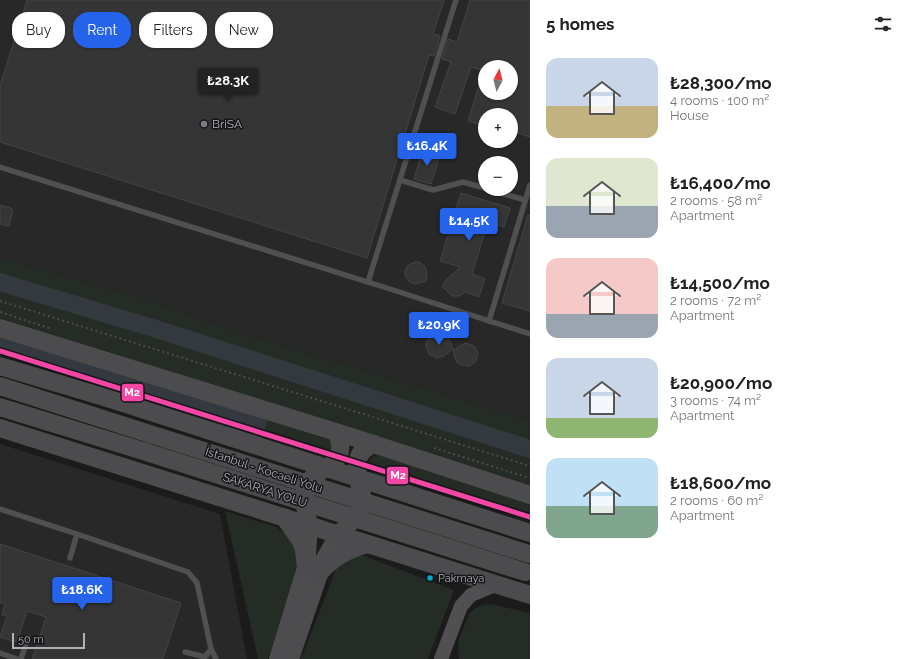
<!DOCTYPE html>
<meta charset="utf-8">
<style>
body{margin:0;font-family:Raleway,sans-serif;background:#f2f2f2;color:#222;height:100vh;display:flex;flex-direction:column;font-size:15px;white-space:nowrap}
*{box-sizing:border-box;margin:0}
p{font-size:13px;color:#767676}
.icon{flex:none;width:22px;height:22px;fill:none;stroke:currentColor;stroke-width:2;stroke-linecap:round;stroke-linejoin:round}
.map{position:relative;flex:1;overflow:hidden}
.details{display:flex;flex-direction:column;background:#fff;width:380px}
.details>*{flex:none}
.hud{position:absolute;left:12px;top:12px;width:380px;height:36px;display:flex;gap:8px}
.needle{width:26px;rotate:7deg}
.tools{position:absolute;left:478px;top:60px;display:grid;gap:8px}
.tools a{display:grid;place-items:center;width:40px;height:40px;border-radius:50%;background:#fff;box-shadow:0 1px 3px #0004;font-size:20px}
.scale{position:absolute;left:12px;bottom:10px;width:73px;box-sizing:border-box;padding-left:4px;border:2px solid #aeb1b9;border-top:0;font-size:11px;line-height:14px;white-space:nowrap;color:#aeb1b9;-webkit-text-stroke:3px #151517;paint-order:stroke}
.price{position:absolute;translate:-50% -34px;padding:0 9px;border-radius:4px;background:#2563eb;color:#fff;font-size:13px;line-height:26px;filter:drop-shadow(0 1px 2px #0008)}
.price::after{content:'';position:absolute;left:50%;top:24px;width:12px;height:9px;margin-left:-6px;background:inherit;clip-path:polygon(0 0,100% 0,50% 100%)}
.price.on{background:#222;color:#fff}
ul{padding:0;list-style:none}
li{display:flex;align-items:center;gap:12px;height:100px;padding:0 16px}
li span{display:grid;place-items:center;flex:none;width:112px;height:80px;border-radius:12px;color:#555}
li>.icon{margin-inline-start:auto}
span .icon{width:48px;height:48px;fill:#fffc;stroke-width:1}
li b{font-size:17px}
h2{display:flex;justify-content:space-between;align-items:center;height:48px;padding:0 16px;font-size:17px}
.pill{padding:0 14px;border-radius:16px;background:#fff;box-shadow:0 1px 3px #0004;font-size:14px;line-height:36px}
.pill.on{background:#2563eb;color:#fff}
main{display:flex;flex:1;min-height:0}
.map>svg:first-child{display:block}
.built{fill:#282829;fill-rule:evenodd}
.green{fill:#252b25}
.water{fill:#33393f}
.lines{fill:none;stroke-linecap:round;stroke-linejoin:round}
.river{stroke:#33393f;stroke-width:18}
.building{fill:#353536;stroke:#444447}
.path{stroke:#4b4c4e;stroke-width:2;stroke-dasharray:2 3;stroke-linecap:butt}
.service{stroke:#505053;stroke-width:5.5}
.tertiary{stroke:#505053;stroke-width:14}
.primary{stroke:#4d4d4f;stroke-width:18}
.trunk{stroke:#4c4c4f;stroke-width:18}
.trunk-bridge{stroke:#4c4c4f;stroke-width:18}
.metro-1-casing{stroke:#151517;stroke-width:8}
.metro-1{stroke:#f346a5;stroke-width:5}
.poi-dot{fill:#7b7c82;stroke:#151517;stroke-width:1.5}
.bus-dot{fill:#00a9ce;stroke:#151517;stroke-width:1.5}
.labels{text-anchor:middle;stroke-width:3;stroke-linejoin:round;paint-order:stroke}
.bus-label{font-size:11px;fill:#aeb1b9;stroke:#151517;text-anchor:start}
.poi-label{font-size:12px;fill:#aeb1b9;stroke:#151517;text-anchor:start}
.street-label{font-size:12px;fill:#aeb1b9;stroke:#151517}
.line-badge{stroke:#151517;stroke-width:1.5}
.badge-label{font-size:11px;text-anchor:middle;font-weight:bold;fill:#fff}
</style>
<main>
<div class="map">
<svg width="530" height="659" viewBox="0 0 530 659">
<rect width="100%" height="100%" fill="#1b1b1b"/>
<!-- built -->
<g class="built">
<path d="M0 0H530V420L229 329 141 297 0 258ZM485 67H511V93H485ZM485 115H511V141H485ZM485 163H511V189H485Z"/>
<path d="M0 444 220 514 247 659H0Z"/>
</g>
<!-- green -->
<g class="green">
<path d="M0 258 141 297 229 329 530 420V486L0 319Z"/>
<path d="M268 419 330 440 332 450 328 455 322 457 262 439Z"/>
<path d="M376 454H380L530 500V522L517 518 503 510 450 493 440 492 396 477 394 480 376 475 369 469C368 462 370 458 376 454Z"/>
<path d="M225 511 276 527 284 533 291 539 297 550V570L268 659H258Z"/>
<path d="M359 554 454 590 428 659H301L337 567Z"/>
<path d="M491 604 530 613V659H459L458 642 469 614 476 608 483 605Z"/>
</g>
<!-- water -->
<path class="water" d="M0 336 268 419 262 439 116 389 0 353Z"/>
<g class="lines">
<!-- river -->
<path class="river" d="M0 282 153 328 530 449"/>
</g>
<!-- building -->
<g class="building">
<path d="M27 0H444L433 34 440 36 434 56 429 55 367 258 0 142V86Z"/>
<path d="M470 0H530V137L511 131V115H485V126L468 121 483 71 485 72V93H511V67H485V71L471 67 455 114 435 107 451 62 442 59 448 39 457 42Z"/>
<path d="M423 149 440 155 431 184 414 179Z"/>
<path d="M461 193 510 208 504 227 488 222 472 274 485 279 479 297 466 292 459 296H452L442 286 447 279 460 267 440 261Z"/>
<path d="M0 205 11 208V209L13 210 9 226 0 224Z"/>
<path d="M528 215 530 216V311L502 303Z"/>
<path d="M415 262H419L425 266 427 273 426 281 415 284 409 281 405 275V271L408 265Z"/>
<path d="M438 333 446 336 449 339 453 349 444 356 436 358 429 354 426 347V343L430 336Z"/>
<path d="M465 343 472 345 475 347 478 354 476 361 470 366H466L459 364 456 361 453 350Z"/>
<path d="M0 544 181 603 163 659H32L46 617 27 611 17 642 0 637 7 616 2 615 5 604 0 603Z"/>
</g>
<g class="lines">
<!-- path -->
<g class="path">
<path d="M0 301 530 466"/>
<path d="M0 312 52 329"/>
<path d="M434 448 530 478"/>
</g>
<!-- service -->
<g class="service">
<path d="M0 167 390 289 530 334"/>
<path d="M400 180 433 190 463 182 485 188"/>
<path d="M487 189 525 200"/>
<path d="M368 282 456 0"/>
<path d="M489 321 530 185"/>
<path d="M0 509 77 534 70 558"/>
<path d="M77 534 188 572 197 583 211 649 216 659"/>
<path d="M185 652 205 657 211 649"/>
<path d="M0 653 17 659"/>
<path d="M21 659 28 637"/>
</g>
<!-- tertiary -->
<path class="tertiary" d="M441 659 461 606 471 595 495 585"/>
<!-- primary -->
<g class="primary">
<path d="M278 659 306 568 309 525 304 502 305 491 311 479 325 468"/>
<path d="M290 659 323 562 339 534 356 517 361 507 362 495 358 479"/>
</g>
<!-- trunk -->
<g class="trunk">
<path d="M0 328 352 437 530 495"/>
<path d="M0 366 107 398 530 533"/>
<path d="M0 386 150 434"/>
<path d="M0 407 143 451"/>
<path d="M0 428 530 595"/>
<path d="M325 468C341 461 344 447 336 432"/>
<path d="M358 479C356 462 356 451 374 444"/>
<path d="M284 517 301 541 304 550 306 568"/>
<path d="M319 573C334 557 346 550 367 544"/>
</g>
<!-- trunk-bridge -->
<g class="trunk-bridge">
<path d="M150 434 529 554"/>
<path d="M143 451 525 572"/>
</g>
<defs>
<path id="metro-1" d="M0 351 530 517"/>
</defs>
<!-- metro-1 casing -->
<use href="#metro-1" class="metro-1-casing"/>
<!-- metro-1 -->
<use href="#metro-1" class="metro-1"/>
</g>
<!-- markers -->
<circle class="poi-dot" cx="204" cy="124" r="4"/>
<circle class="bus-dot" cx="430" cy="578" r="3.5"/>
<g class="labels">
<!-- bus labels -->
<g class="bus-label">
<text x="438" y="582">Pakmaya</text>
</g>
<!-- poi labels -->
<g class="poi-label">
<text x="212" y="128">BriSA</text>
</g>
<!-- street labels -->
<g class="street-label">
<text transform="translate(264 470) rotate(18)" y="4">İstanbul - Kocaeli Yolu</text>
<text transform="translate(265 490) rotate(18)" y="4">SAKARYA YOLU</text>
</g>
</g>
<g class="line-badge">
<rect x="121" y="383" width="23" height="19" rx="4" fill="#f346a5"/>
<rect x="386" y="466" width="23" height="19" rx="4" fill="#f346a5"/>
</g>
<g class="badge-label">
<text x="132" y="396">M2</text>
<text x="398" y="479">M2</text>
</g>
</svg>
<div class="tools">
<a><svg class="needle" viewBox="-14 -14 28 28"><path d="M0-13l5 13h-10z" fill="#e53935"/><path d="M0 13l5-13h-10z" fill="#767676"/></svg></a>
<a>+</a>
<a>−</a>
</div>
<div class="scale">50 m</div>
<b class="price on" style="left:228px;top:102px">₺28.3K</b>
<b class="price" style="left:427px;top:167px">₺16.4K</b>
<b class="price" style="left:469px;top:242px">₺14.5K</b>
<b class="price" style="left:439px;top:346px">₺20.9K</b>
<b class="price" style="left:82px;top:611px">₺18.6K</b>
<div class="hud">
<a class="pill">Buy</a>
<a class="pill on">Rent</a>
<a class="pill">Filters</a>
<a class="pill">New</a>
</div>
</div>
<section class="details">
<h2>5 homes<svg class="icon" aria-label="filters" viewBox="0 0 24 24"><path d="M4 7h16M4 17h16"/><circle cx="9" cy="7" r="2"/><circle cx="15" cy="17" r="2"/></svg></h2>
<ul>
<li><span style="background:linear-gradient(#c9d6e8 60%,#c2b280 0)"><svg class="icon" aria-label="home" viewBox="0 0 24 24"><path d="M3 11l9-7 9 7M6 9v11h12V9"/></svg></span><div><b>₺28,300/mo</b><p>4 rooms · 100 m²</p><p>House</p></div></li>
<li><span style="background:linear-gradient(#dfe7d0 60%,#9aa5b1 0)"><svg class="icon" aria-label="home" viewBox="0 0 24 24"><path d="M3 11l9-7 9 7M6 9v11h12V9"/></svg></span><div><b>₺16,400/mo</b><p>2 rooms · 58 m²</p><p>Apartment</p></div></li>
<li><span style="background:linear-gradient(#f6c9c9 70%,#9aa5b1 0)"><svg class="icon" aria-label="home" viewBox="0 0 24 24"><path d="M3 11l9-7 9 7M6 9v11h12V9"/></svg></span><div><b>₺14,500/mo</b><p>2 rooms · 72 m²</p><p>Apartment</p></div></li>
<li><span style="background:linear-gradient(#c9d6e8 75%,#8fb573 0)"><svg class="icon" aria-label="home" viewBox="0 0 24 24"><path d="M3 11l9-7 9 7M6 9v11h12V9"/></svg></span><div><b>₺20,900/mo</b><p>3 rooms · 74 m²</p><p>Apartment</p></div></li>
<li><span style="background:linear-gradient(#bfe0f5 60%,#7fa58c 0)"><svg class="icon" aria-label="home" viewBox="0 0 24 24"><path d="M3 11l9-7 9 7M6 9v11h12V9"/></svg></span><div><b>₺18,600/mo</b><p>2 rooms · 60 m²</p><p>Apartment</p></div></li>
</ul>
</section>
</main>
